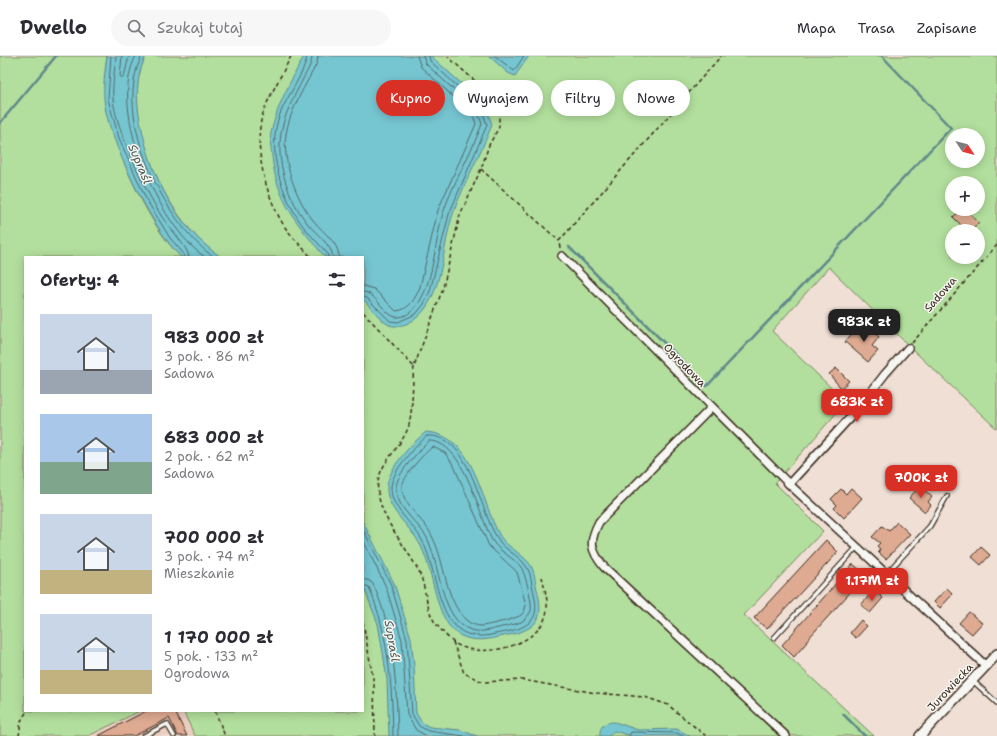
<!DOCTYPE html>
<html lang="pl">
<meta charset="utf-8">
<style>
body{margin:0;font-family:"Shantell Sans",sans-serif;background:#f7f7f7;color:#2b2b33;height:100vh;display:flex;flex-direction:column;font-size:15px;white-space:nowrap}
*{box-sizing:border-box;margin:0}
p{font-size:13px;color:#7c7c81}
.icon{flex:none;width:22px;height:22px;fill:none;stroke:currentColor;stroke-width:2;stroke-linecap:round;stroke-linejoin:round}
.map{position:relative;flex:1;overflow:hidden}
.details{position:absolute;left:24px;top:200px;width:340px;height:456px;display:flex;flex-direction:column;background:#fff;border-radius:0px;box-shadow:0 2px 10px #0003}
.details>*{flex:none}
.hud{position:absolute;left:376px;top:24px;width:380px;height:36px;display:flex;gap:8px}
.needle{width:26px;rotate:126deg}
.controls{position:absolute;left:945px;top:72px;display:grid;gap:8px}
.controls a{display:grid;place-items:center;width:40px;height:40px;border-radius:50%;background:#fff;box-shadow:0 2px 10px #0003;font-size:20px}
.price{position:absolute;translate:-50% -34px;padding:0 9px;border-radius:8px;background:#d93025;color:#fff;font-size:13px;line-height:26px;filter:drop-shadow(0 1px 2px #0008)}
.price::after{content:'';position:absolute;left:50%;top:24px;width:12px;height:9px;margin-left:-6px;background:inherit;clip-path:polygon(0 0,100% 0,50% 100%)}
.price.current{background:#222;color:#fff}
ul{padding:0;list-style:none}
li{display:flex;align-items:center;gap:12px;height:100px;padding:0 16px}
li span{display:grid;place-items:center;flex:none;width:112px;height:80px;border-radius:0px;color:#555}
li>.icon{margin-inline-start:auto}
span .icon{width:48px;height:48px;fill:#fffc;stroke-width:1}
li b{font-size:17px}
h2{display:flex;justify-content:space-between;align-items:center;height:48px;padding:0 16px;font-size:17px}
.tag{padding:0 14px;border-radius:18px;background:#fff;box-shadow:0 2px 10px #0003;font-size:14px;line-height:36px}
.tag.current{background:#d93025;color:#fff}
header{display:flex;align-items:center;gap:24px;box-sizing:border-box;height:56px;padding:0 20px;background:#fff;border-bottom:1px solid #e1e1e2}
header strong{font-size:19px}
nav{display:flex;gap:22px;margin-inline-start:auto;font-size:14px}
.search{width:280px;height:36px;background:#f7f7f7;display:flex;align-items:center;gap:10px;box-sizing:border-box;padding:0 14px;border-radius:22px;color:#7c7c81;font-size:15px}
.map>svg:first-child{display:block}
.built{fill:#eacfc1}
.green{fill:#b2df9d;stroke:#76845e;fill-rule:evenodd}
.water{fill:#76c6d2;stroke:#5e888a}
.lines{fill:none;stroke-linecap:round;stroke-linejoin:round}
.shore{stroke:#536866;stroke-width:1}
.stream{stroke:#5e888a;stroke-width:2.5}
.building{fill:#deaa92;stroke:#3b2a1e}
.service-casing{stroke:#3b2a1e;stroke-width:6}
.minor-casing{stroke:#3b2a1e;stroke-width:10}
.tertiary-casing{stroke:#3b2a1e;stroke-width:12}
.path{stroke:#3b2a1e;stroke-width:1.5;stroke-dasharray:4 3;stroke-linecap:butt}
.service{stroke:#f6f6f2;stroke-width:3.5}
.minor{stroke:#f6f6f2;stroke-width:7}
.tertiary{stroke:#f6f6f2;stroke-width:9}
.labels{text-anchor:middle;stroke-width:3;stroke-linejoin:round;paint-order:stroke}
.street-label{font-size:11px;fill:#3b2a1e;stroke:#f6f6f2}
.water-label{font-size:12px;font-style:italic;fill:#4d5954;stroke:#f6f6f2}
</style>
<header>
<strong>Dwello</strong>
<div class="search"><svg class="icon" aria-label="search" viewBox="0 0 24 24"><circle cx="10" cy="10" r="6"/><path d="M15 15l6 6"/></svg>Szukaj tutaj</div>
<nav><a>Mapa</a><a>Trasa</a><a>Zapisane</a></nav>
</header>
<div class="map">
<svg width="997" height="680" viewBox="0 0 997 680">
<rect width="100%" height="100%" fill="#efdfd5"/>
<filter id="ink" filterUnits="userSpaceOnUse"><feTurbulence type="fractalNoise" baseFrequency=".025" numOctaves="2"/><feDisplacementMap in="SourceGraphic" scale="8" xChannelSelector="R" yChannelSelector="G"/><feConvolveMatrix kernelMatrix="1 2 1 2 8 2 1 2 1" color-interpolation-filters="sRGB"/></filter>
<g filter="url(#ink)">
<!-- built -->
<path class="built" d="M140 655H183L195 680H88Z"/>
<!-- green -->
<g class="green">
<path d="M0 0H107C104 18 104 47 109 64 120 104 151 173 181 201H25V655H140L88 680H0Z"/>
<path d="M146 0H997V373L913 294 829 211 772 275 846 346 775 427 823 475 744 559 874 680H422L363 472V201H219C176 167 151 121 140 68 136 45 135 21 146 0ZM952 79H978V105H952ZM952 127H978V153H952ZM952 175H978V201H952Z"/>
<path d="M363 530C368 542 374 554 378 567 388 603 389 643 391 680H195L183 655H363Z"/>
</g>
<!-- water -->
<g class="water">
<path d="M107 0H146C135 21 136 46 141 69 151 120 176 171 221 201H181C154 176 106 80 104 43 103 29 105 14 107 0Z"/>
<path d="M304 0H431L486 50 492 69C480 99 464 127 453 158 441 191 444 253 406 268 400 270 395 271 389 269 381 265 369 249 363 243V201H325C298 170 276 143 272 100 271 91 269 82 272 73 278 47 292 23 304 0Z"/>
<path d="M489 0H529L515 20 508 17Z"/>
<path d="M426 376C476 379 480 445 500 480 507 491 520 496 529 507 534 513 535 522 536 529 540 546 546 565 525 574 518 578 507 579 499 581 428 599 442 524 418 485 408 468 386 453 387 431 388 412 412 387 426 376Z"/>
<path d="M363 466 394 527 411 582 414 610 416 657 422 667 430 671 460 674 477 680H389L387 624 383 597 378 568 363 529Z"/>
<path d="M615 666 638 674 677 673 690 680H632L614 675 609 680H600C599 670 605 666 615 666Z"/>
</g>
<g class="lines">
<!-- shore -->
<g class="shore">
<path d="M111 0 108 43 119 82 146 143 170 182 183 197 184 201"/>
<path d="M116 0C115 14 112 28 113 43 116 73 145 134 162 161 168 170 188 191 189 201"/>
<path d="M122 0 120 20 122 22 124 21 129 0"/>
<path d="M136 0C107 52 158 170 205 201"/>
<path d="M142 0C111 57 164 168 214 201"/>
<path d="M307 0C306 15 286 42 280 58 266 94 281 139 303 170 310 179 319 188 327 197L328 201"/>
<path d="M312 0C312 9 305 18 302 25 286 56 275 77 282 112 286 132 295 152 308 168 315 177 332 189 333 201"/>
<path d="M318 0 317 7C306 29 290 53 286 78 282 105 296 143 313 164 321 175 339 186 339 201"/>
<path d="M495 0 514 15 524 0"/>
<path d="M363 230 374 233 396 255C409 254 415 243 420 231L438 154 476 68 473 59 421 11 417 0"/>
<path d="M363 236C377 236 385 263 399 261 408 260 415 253 420 245 434 221 435 185 443 157 453 127 471 98 482 68L478 56 426 8 423 0"/>
<path d="M363 241 367 242 390 265 398 266 416 258 424 248 430 235 449 158 487 69 482 53 430 5 429 0"/>
<path d="M427 380C471 377 479 456 498 483 505 495 519 499 526 510 531 517 531 525 533 533 536 547 540 562 524 570 516 575 504 576 495 578 435 593 441 520 422 484 413 467 390 452 391 431 392 415 415 390 427 380Z"/>
<path d="M429 385C464 384 479 460 492 484 499 496 513 501 521 511 525 517 533 548 531 555 529 559 525 564 521 566 514 569 505 570 498 572 489 574 480 577 471 574 440 564 440 507 427 482 418 466 395 451 396 431 397 417 419 395 429 385Z"/>
<path d="M433 391 445 397 454 410 489 490 517 516 526 549C525 553 524 557 521 559 516 563 489 569 482 570 476 570 470 568 466 564 444 542 446 507 432 480 425 464 402 450 402 431 402 422 425 395 433 391Z"/>
<path d="M363 473 391 529 407 583 412 658 419 670 428 675 464 680"/>
<path d="M363 484 386 531 402 584 407 659 416 674 427 680"/>
<path d="M363 524H368L373 528C395 576 396 628 398 680"/>
<path d="M363 529 369 531C389 579 392 629 393 680"/>
<path d="M629 680 631 676 677 677 683 680"/>
</g>
<!-- stream -->
<g class="stream">
<path d="M0 67 56 0"/>
<path d="M569 191 707 330 951 72 882 0"/>
<path d="M843 658 865 680"/>
</g>
</g>
<!-- building -->
<g class="building">
<path d="M962 153H966L979 167 971 175H967L953 161Z"/>
<path d="M866 269 879 281 872 290 878 295 868 306 845 286 854 275 858 278Z"/>
<path d="M836 312 849 325 841 332 829 318Z"/>
<path d="M920 430 932 441 928 446 931 449 925 456 909 442Z"/>
<path d="M851 432 862 442 844 462 834 452 837 449 831 443 841 433 846 438Z"/>
<path d="M897 466 910 478 886 503 878 496 880 493 877 490 880 487 872 481 882 470 889 475Z"/>
<path d="M826 484 838 496 767 573 754 562Z"/>
<path d="M981 491 990 499 981 509 972 501Z"/>
<path d="M853 508 866 519 806 585 807 586 794 601 782 589Z"/>
<path d="M947 532 953 538 940 552 934 546Z"/>
<path d="M874 534 883 542 870 557 861 549Z"/>
<path d="M969 556 982 567 972 578 959 567Z"/>
<path d="M861 564 867 570 856 582 850 577Z"/>
<path d="M146 655H182L176 658 187 680H178L169 662 134 680H98Z"/>
</g>
<g class="lines">
<defs>
<g id="service">
<path d="M886 518 930 470 947 440"/>
<path d="M774 582 857 491"/>
<path d="M973 625 997 647"/>
<path d="M144 680 167 668 174 680"/>
</g>
<g id="minor">
<path d="M562 200 789 428 986 610"/>
<path d="M711 352 599 466C589 485 590 494 604 511L786 680"/>
<path d="M789 428 857 354 885 318 908 292"/>
</g>
<path id="tertiary" d="M920 680 997 598"/>
</defs>
<!-- service casing -->
<use href="#service" class="service-casing"/>
<!-- minor casing -->
<use href="#minor" class="minor-casing"/>
<!-- tertiary casing -->
<use href="#tertiary" class="tertiary-casing"/>
<!-- path -->
<g class="path">
<path d="M291 0C282 19 270 38 263 57 252 91 267 146 287 174 294 183 303 192 311 201"/>
<path d="M481 113 559 185"/>
<path d="M560 192 559 185 721 0"/>
<path d="M363 256 414 311 443 232 460 159 481 113 489 89 499 71V59L496 50 485 34 447 0"/>
<path d="M912 287 997 189"/>
<path d="M414 311C412 329 413 352 409 369 402 393 374 409 378 436 381 464 407 491 419 516 427 533 425 553 436 568 441 574 447 581 453 586 477 604 534 592 545 562 550 549 545 534 542 521"/>
<path d="M363 566 374 628 375 680"/>
<path d="M453 586 464 617 483 626 522 624 596 637 645 641 668 649 706 680"/>
<path d="M215 655 225 680"/>
<path d="M19 680 21 665 27 655"/>
</g>
<!-- service -->
<use href="#service" class="service"/>
<!-- minor -->
<use href="#minor" class="minor"/>
<!-- tertiary -->
<use href="#tertiary" class="tertiary"/>
</g>
</g>
<g class="labels">
<!-- street labels -->
<g class="street-label">
<text transform="translate(940 238) rotate(-49)" y="4">Sadowa</text>
<text transform="translate(685 309) rotate(46)" y="4">Ogrodowa</text>
<text transform="translate(950 631) rotate(-47)" y="4">Jurowiecka</text>
</g>
<!-- water labels -->
<g class="water-label">
<text transform="translate(140 108) rotate(67)" y="4">Supraśl</text>
<text transform="translate(392 585) rotate(80)" y="4">Supraśl</text>
</g>
</g>
</svg>
<div class="controls">
<a><svg class="needle" viewBox="-14 -14 28 28"><path d="M0-13l5 13h-10z" fill="#e53935"/><path d="M0 13l5-13h-10z" fill="#7c7c81"/></svg></a>
<a>+</a>
<a>−</a>
</div>
<b class="price current" style="left:864px;top:287px">983K zł</b>
<b class="price" style="left:857px;top:367px">683K zł</b>
<b class="price" style="left:921px;top:443px">700K zł</b>
<b class="price" style="left:872px;top:546px">1.17M zł</b>
<div class="hud">
<a class="tag current">Kupno</a>
<a class="tag">Wynajem</a>
<a class="tag">Filtry</a>
<a class="tag">Nowe</a>
</div>
<section class="details">
<h2>Oferty: 4<svg class="icon" aria-label="filters" viewBox="0 0 24 24"><path d="M4 7h16M4 17h16"/><circle cx="9" cy="7" r="2"/><circle cx="15" cy="17" r="2"/></svg></h2>
<ul>
<li><span style="background:linear-gradient(#c9d6e8 70%,#9aa5b1 0)"><svg class="icon" aria-label="home" viewBox="0 0 24 24"><path d="M3 11l9-7 9 7M6 9v11h12V9"/></svg></span><div><b>983 000 zł</b><p>3 pok. · 86 m²</p><p>Sadowa</p></div></li>
<li><span style="background:linear-gradient(#a9c7e8 60%,#7fa58c 0)"><svg class="icon" aria-label="home" viewBox="0 0 24 24"><path d="M3 11l9-7 9 7M6 9v11h12V9"/></svg></span><div><b>683 000 zł</b><p>2 pok. · 62 m²</p><p>Sadowa</p></div></li>
<li><span style="background:linear-gradient(#c9d6e8 70%,#c2b280 0)"><svg class="icon" aria-label="home" viewBox="0 0 24 24"><path d="M3 11l9-7 9 7M6 9v11h12V9"/></svg></span><div><b>700 000 zł</b><p>3 pok. · 74 m²</p><p>Mieszkanie</p></div></li>
<li><span style="background:linear-gradient(#c9d6e8 70%,#c2b280 0)"><svg class="icon" aria-label="home" viewBox="0 0 24 24"><path d="M3 11l9-7 9 7M6 9v11h12V9"/></svg></span><div><b>1 170 000 zł</b><p>5 pok. · 133 m²</p><p>Ogrodowa</p></div></li>
</ul>
</section>
</div>
